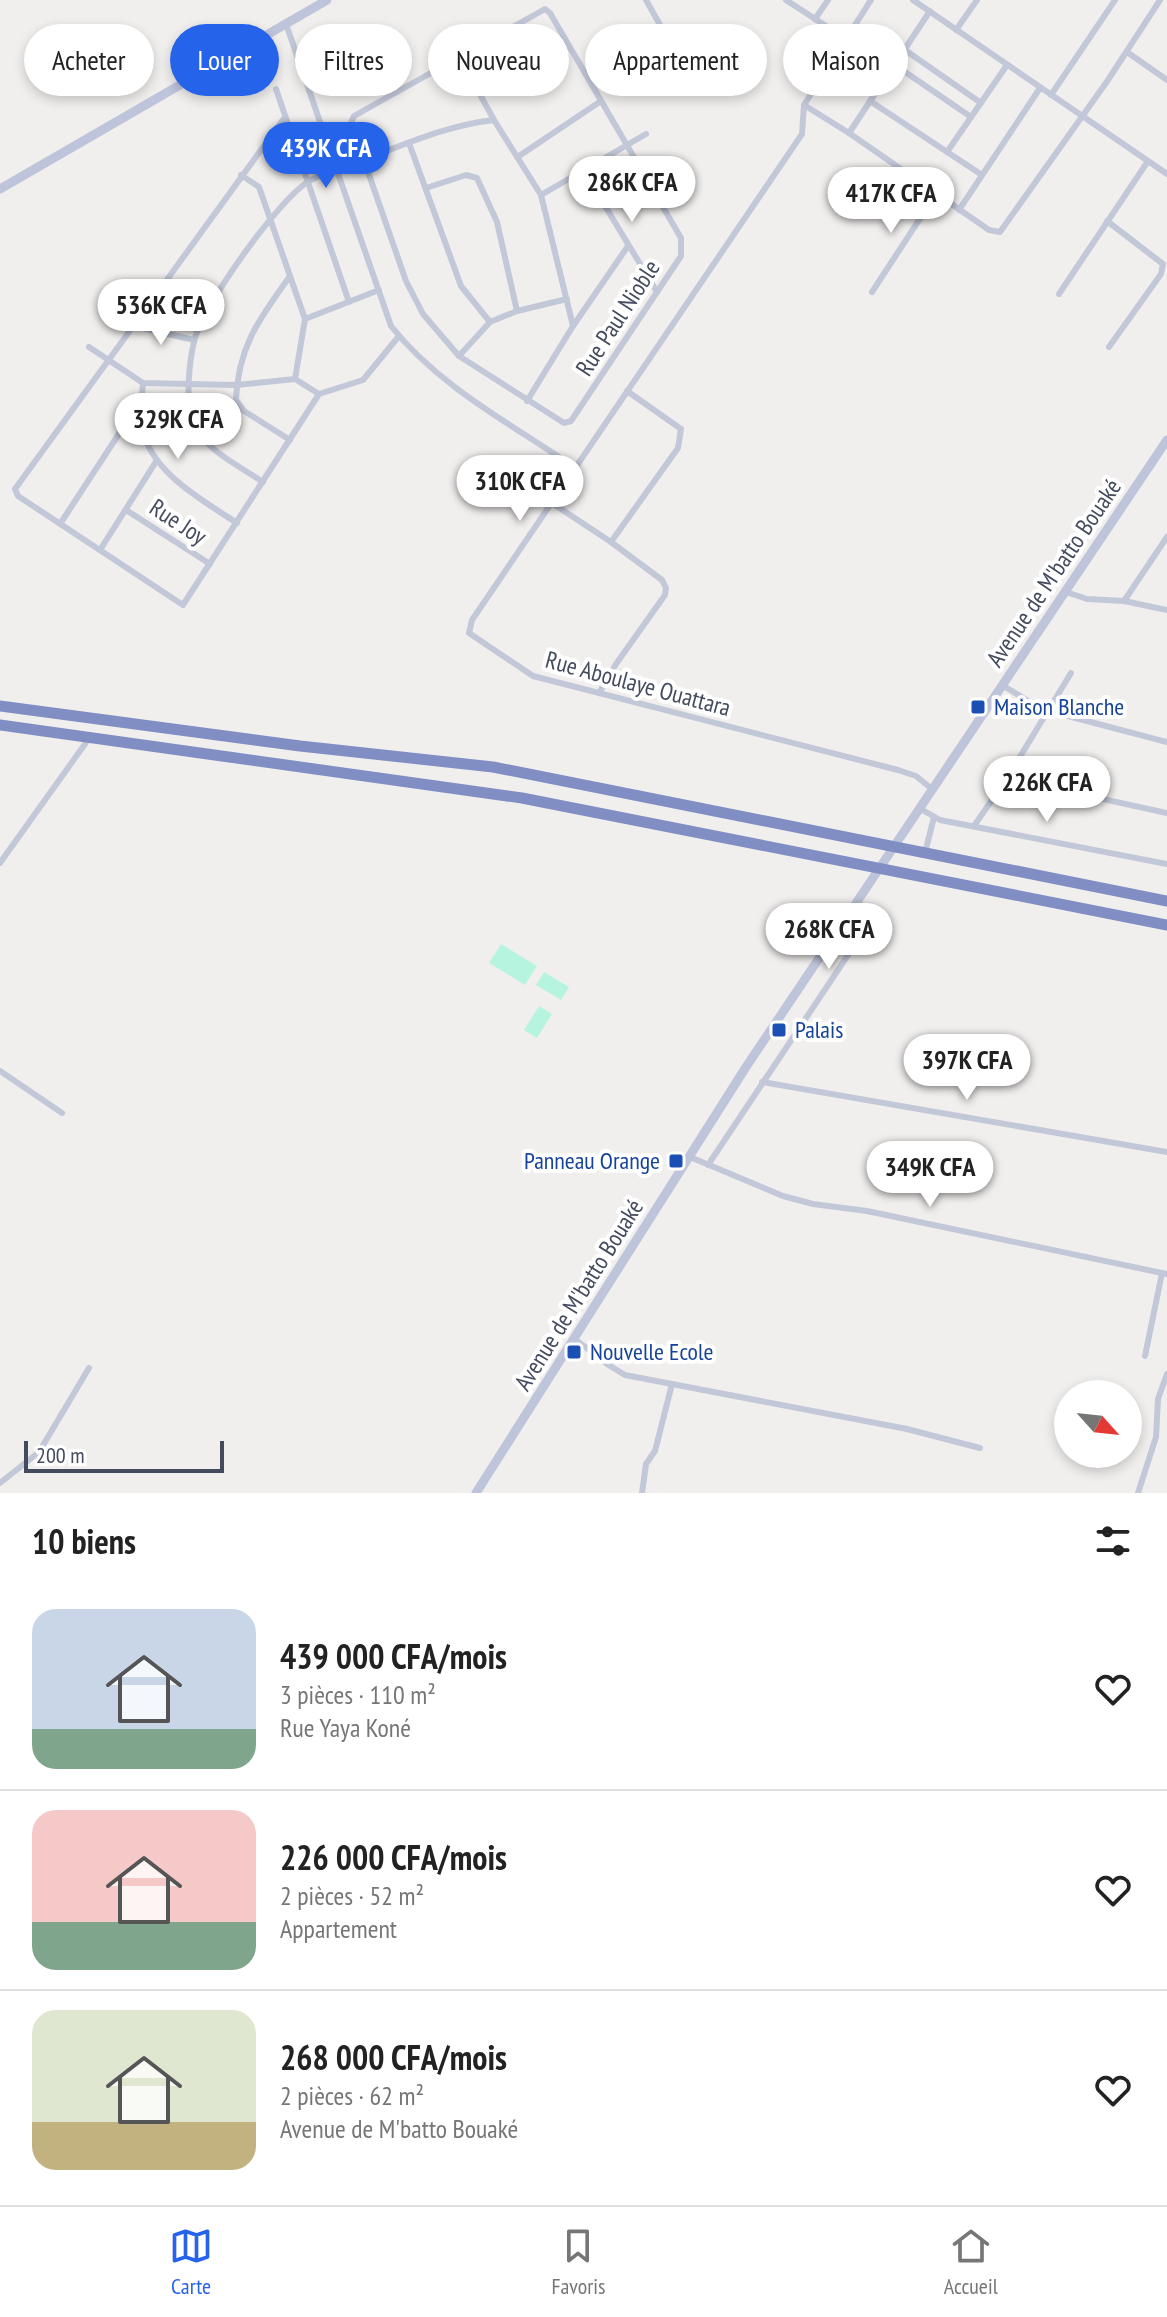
<!DOCTYPE html>
<html lang="fr">
<meta charset="utf-8">
<style>
body{margin:0;font-family:"PT Sans Narrow",sans-serif;background:#f2f2f2;color:#222;height:100vh;display:flex;flex-direction:column;font-size:30px;white-space:nowrap}
*{box-sizing:border-box;margin:0}
p{font-size:26px;color:#767676}
.icon{flex:none;width:44px;height:44px;fill:none;stroke:currentColor;stroke-width:2;stroke-linecap:round;stroke-linejoin:round}
.map{position:relative;height:1493px;overflow:hidden}
.side{display:flex;flex-direction:column;background:#fff;flex:1}
.side>*{flex:none}
.top-card{position:absolute;left:24px;top:24px;width:1120px;height:72px;display:flex;gap:16px}
.needle{width:52px;rotate:117deg}
.fabs{position:absolute;left:1054px;top:1380px;display:grid;gap:16px}
.fabs a{display:grid;place-items:center;width:88px;height:88px;border-radius:50%;background:#fff;box-shadow:0 4px 12px #0003;font-size:40px}
.scale{position:absolute;left:24px;bottom:20px;width:200px;box-sizing:border-box;padding-left:8px;border:4px solid #444b5e;border-top:0;font-size:22px;line-height:28px;white-space:nowrap;color:#444b5e;-webkit-text-stroke:6px #fff;paint-order:stroke}
.price{position:absolute;translate:-50% -68px;padding:0 18px;border-radius:28px;background:#fff;color:#222;font-size:26px;line-height:52px;filter:drop-shadow(0 2px 4px #0008)}
.price::after{content:'';position:absolute;left:50%;top:48px;width:24px;height:18px;margin-left:-12px;background:inherit;clip-path:polygon(0 0,100% 0,50% 100%)}
.price.selected{background:#2563eb;color:#fff}
ul{padding:0;list-style:none}
li{display:flex;align-items:center;gap:24px;height:200px;padding:0 32px}
li+li{border-top:2px solid #e0e0e0}
li span{display:grid;place-items:center;flex:none;width:224px;height:160px;border-radius:24px;color:#555}
li>.icon{margin-inline-start:auto}
span .icon{width:96px;height:96px;fill:#fffc;stroke-width:1}
li b{font-size:34px}
h2{display:flex;justify-content:space-between;align-items:center;height:96px;padding:0 32px;font-size:34px}
.pill{padding:0 28px;border-radius:36px;background:#fff;box-shadow:0 4px 12px #0003;font-size:28px;line-height:72px}
.pill.selected{background:#2563eb;color:#fff}
.menu{display:flex;justify-content:space-around;align-items:center;height:112px;border-top:2px solid #e0e0e0;background:#fff;font-size:22px;color:#767676}
.menu a{display:grid;justify-items:center;gap:4px}
.menu .selected{color:#2563eb}
.map>svg:first-child{display:block}
.green{fill:#b7f4df}
.lines{fill:none;stroke-linecap:round;stroke-linejoin:round}
.street{stroke:#c3c8d8;stroke-width:6}
.secondary{stroke:#bec4da;stroke-width:9}
.highway{stroke:#808ec3;stroke-width:11}
.transit-dot{fill:#1a4fb4;stroke:#fff;stroke-width:3}
.labels{text-anchor:middle;stroke-width:8;stroke-linejoin:round;paint-order:stroke}
.street-label{font-size:24px;fill:#444b5e;stroke:#fff}
.transit-label{font-size:24px;fill:#164399;stroke:#fff;text-anchor:start}
</style>
<div class="map">
<svg width="1167" height="1493" viewBox="0 0 1167 1493">
<rect width="100%" height="100%" fill="#f1efee"/>
<!-- green -->
<g class="green">
<path d="M501 944 537 966 525 985 489 963Z"/>
<path d="M544 972 569 987 561 1000 536 985Z"/>
<path d="M539 1006 552 1014 537 1038 524 1030Z"/>
</g>
<g class="lines">
<!-- street -->
<g class="street">
<path d="M646 0 664 32"/>
<path d="M786 0 846 39"/>
<path d="M871 0 804 105 802 134 472 620 469 633 533 676 898 770 916 776 932 789"/>
<path d="M913 0 1167 174"/>
<path d="M545 9 550 13 681 238V256L571 421 564 423 459 356 423 314 406 281 351 123 354 116Z"/>
<path d="M815 19 828 0"/>
<path d="M286 24 391 326C437 384 504 420 565 461"/>
<path d="M956 30 977 0"/>
<path d="M905 50 981 103"/>
<path d="M1127 52 1167 80"/>
<path d="M460 58 494 120 541 195 573 326"/>
<path d="M895 65 971 117"/>
<path d="M276 89 349 302"/>
<path d="M1051 95 1115 0"/>
<path d="M870 101 982 175"/>
<path d="M804 105 849 133 989 230 1000 232 1108 80 1160 0"/>
<path d="M285 117 15 489 18 496 183 605 319 394 363 380 399 336"/>
<path d="M849 133 930 11"/>
<path d="M409 143 461 286 490 322"/>
<path d="M947 152 1007 65"/>
<path d="M519 156 601 101"/>
<path d="M584 171 657 292"/>
<path d="M241 175 259 187 305 319"/>
<path d="M426 188 466 175 477 178 497 222 517 311"/>
<path d="M541 195 646 134"/>
<path d="M959 210 1040 88"/>
<path d="M1107 221 1163 264 1161 274 1109 347"/>
<path d="M872 292 936 194"/>
<path d="M1059 294 1148 161"/>
<path d="M134 326 194 340"/>
<path d="M89 347 143 383 236 385 295 379 319 394"/>
<path d="M459 356 490 322 517 311 567 299"/>
<path d="M295 379 305 319 379 290"/>
<path d="M143 383C142 397 139 414 142 427 150 472 202 500 237 523"/>
<path d="M527 401 573 326 628 246"/>
<path d="M290 440 244 411 236 400C238 346 260 318 290 276"/>
<path d="M263 482C241 467 203 449 193 423 185 403 189 360 195 338 205 303 278 200 309 181 326 171 348 166 366 159 408 143 449 125 494 120"/>
<path d="M552 503 611 542"/>
<path d="M126 510 210 564"/>
<path d="M60 524 141 400"/>
<path d="M100 550 157 460"/>
<path d="M1066 592 1087 599 1124 601 1167 610"/>
<path d="M1124 601 1167 537"/>
<path d="M1002 685 1041 709 1167 742"/>
<path d="M599 693 616 664 665 595 666 588 662 580 611 542 678 448 681 429 627 391"/>
<path d="M1007 778 1167 813"/>
<path d="M919 808 940 820 1167 864"/>
<path d="M974 826 1007 778 1071 673"/>
<path d="M925 853 934 817"/>
<path d="M0 863 90 737"/>
<path d="M0 1071 62 1113"/>
<path d="M762 1082 1167 1152"/>
<path d="M690 1157 783 1196 813 1204 867 1211 1167 1274"/>
<path d="M708 1165 848 955"/>
<path d="M575 1339 607 1364 625 1375 907 1429 980 1448"/>
<path d="M1145 1356 1162 1273"/>
<path d="M0 1483 39 1452 89 1368"/>
<path d="M642 1493 646 1464 655 1451 672 1384"/>
<path d="M1138 1493 1156 1437 1158 1399 1167 1374"/>
</g>
<!-- secondary -->
<g class="secondary">
<path d="M0 189 327 0"/>
<path d="M476 1493 746 1067 1167 440"/>
</g>
<!-- highway -->
<g class="highway">
<path d="M0 706 300 746 493 767 1167 901"/>
<path d="M0 725 522 798 1167 925"/>
</g>
</g>
<!-- markers -->
<g class="transit-dot">
<rect x="970" y="699" width="16" height="16" rx="4"/>
<rect x="771" y="1022" width="16" height="16" rx="4"/>
<rect x="668" y="1153" width="16" height="16" rx="4"/>
<rect x="566" y="1344" width="16" height="16" rx="4"/>
</g>
<g class="labels">
<!-- street labels -->
<g class="street-label">
<text transform="translate(618 318) rotate(-57)" y="8">Rue Paul Nioble</text>
<text transform="translate(178 522) rotate(33)" y="8">Rue Joy</text>
<text transform="translate(1054 573) rotate(-56)" y="8">Avenue de M'batto Bouaké</text>
<text transform="translate(638 684) rotate(15)" y="8">Rue Aboulaye Ouattara</text>
<text transform="translate(579 1295) rotate(-58)" y="8">Avenue de M'batto Bouaké</text>
</g>
<!-- transit labels -->
<g class="transit-label">
<text x="994" y="715">Maison Blanche</text>
<text x="795" y="1038">Palais</text>
<text x="660" y="1169" text-anchor="end">Panneau Orange</text>
<text x="590" y="1360">Nouvelle Ecole</text>
</g>
</g>
</svg>
<div class="fabs">
<a><svg class="needle" viewBox="-14 -14 28 28"><path d="M0-13l5 13h-10z" fill="#e53935"/><path d="M0 13l5-13h-10z" fill="#767676"/></svg></a>
</div>
<div class="scale">200 m</div>
<b class="price selected" style="left:326px;top:190px">439K CFA</b>
<b class="price" style="left:632px;top:224px">286K CFA</b>
<b class="price" style="left:891px;top:235px">417K CFA</b>
<b class="price" style="left:161px;top:347px">536K CFA</b>
<b class="price" style="left:178px;top:461px">329K CFA</b>
<b class="price" style="left:520px;top:523px">310K CFA</b>
<b class="price" style="left:1047px;top:824px">226K CFA</b>
<b class="price" style="left:829px;top:971px">268K CFA</b>
<b class="price" style="left:967px;top:1102px">397K CFA</b>
<b class="price" style="left:930px;top:1209px">349K CFA</b>
<div class="top-card">
<a class="pill">Acheter</a>
<a class="pill selected">Louer</a>
<a class="pill">Filtres</a>
<a class="pill">Nouveau</a>
<a class="pill">Appartement</a>
<a class="pill">Maison</a>
</div>
</div>
<section class="side">
<h2>10 biens<svg class="icon" aria-label="filters" viewBox="0 0 24 24"><path d="M4 7h16M4 17h16"/><circle cx="9" cy="7" r="2"/><circle cx="15" cy="17" r="2"/></svg></h2>
<ul>
<li><span style="background:linear-gradient(#c9d6e8 75%,#7fa58c 0)"><svg class="icon" aria-label="home" viewBox="0 0 24 24"><path d="M3 11l9-7 9 7M6 9v11h12V9"/></svg></span><div><b>439 000 CFA/mois</b><p>3 pièces · 110 m²</p><p>Rue Yaya Koné</p></div><svg class="icon" aria-label="heart" viewBox="0 0 24 24"><path d="M12 20l-8-8c-3-5 5-10 8-4 3-6 11-1 8 4z"/></svg></li>
<li><span style="background:linear-gradient(#f6c9c9 70%,#7fa58c 0)"><svg class="icon" aria-label="home" viewBox="0 0 24 24"><path d="M3 11l9-7 9 7M6 9v11h12V9"/></svg></span><div><b>226 000 CFA/mois</b><p>2 pièces · 52 m²</p><p>Appartement</p></div><svg class="icon" aria-label="heart" viewBox="0 0 24 24"><path d="M12 20l-8-8c-3-5 5-10 8-4 3-6 11-1 8 4z"/></svg></li>
<li><span style="background:linear-gradient(#dfe7d0 70%,#c2b280 0)"><svg class="icon" aria-label="home" viewBox="0 0 24 24"><path d="M3 11l9-7 9 7M6 9v11h12V9"/></svg></span><div><b>268 000 CFA/mois</b><p>2 pièces · 62 m²</p><p>Avenue de M'batto Bouaké</p></div><svg class="icon" aria-label="heart" viewBox="0 0 24 24"><path d="M12 20l-8-8c-3-5 5-10 8-4 3-6 11-1 8 4z"/></svg></li>
</ul>
</section>
<nav class="menu">
<a class="selected"><svg class="icon" aria-label="map" viewBox="0 0 24 24"><path d="M3 6l6-2 6 2 6-2v14l-6 2-6-2-6 2zM9 4v14M15 6v14"/></svg>Carte</a>
<a><svg class="icon" aria-label="saved" viewBox="0 0 24 24"><path d="M7 4h10v16l-5-4-5 4z"/></svg>Favoris</a>
<a><svg class="icon" aria-label="home" viewBox="0 0 24 24"><path d="M3 11l9-7 9 7M6 9v11h12V9"/></svg>Accueil</a>
</nav>
